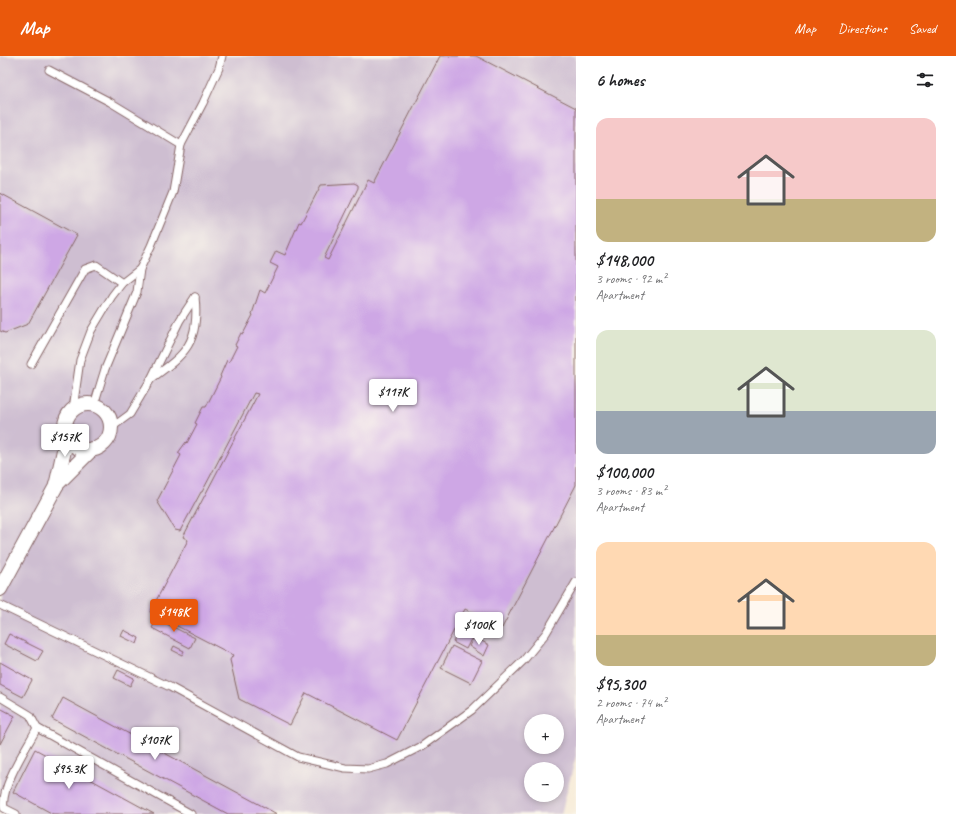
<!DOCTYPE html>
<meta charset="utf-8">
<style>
body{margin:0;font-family:Caveat,sans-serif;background:#f2f2f2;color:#202124;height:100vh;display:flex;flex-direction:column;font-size:15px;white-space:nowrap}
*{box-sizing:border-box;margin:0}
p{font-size:13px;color:#757577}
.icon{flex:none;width:22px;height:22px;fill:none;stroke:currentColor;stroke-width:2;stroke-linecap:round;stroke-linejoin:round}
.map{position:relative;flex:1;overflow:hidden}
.side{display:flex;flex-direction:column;background:#fff;width:380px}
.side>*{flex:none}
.controls{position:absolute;left:524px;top:658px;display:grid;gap:8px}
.controls a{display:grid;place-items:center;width:40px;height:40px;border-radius:50%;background:#fff;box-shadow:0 2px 6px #0003;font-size:20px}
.price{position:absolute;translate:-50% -34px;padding:0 9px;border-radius:4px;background:#fff;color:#222;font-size:13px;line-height:26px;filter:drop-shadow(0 1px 2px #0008)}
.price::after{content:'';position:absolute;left:50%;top:24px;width:12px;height:9px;margin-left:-6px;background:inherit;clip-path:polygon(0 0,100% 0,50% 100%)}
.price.current{background:#ea580c;color:#fff}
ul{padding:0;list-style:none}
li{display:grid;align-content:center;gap:8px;height:212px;padding:0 20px}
li span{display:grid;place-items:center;height:124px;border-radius:12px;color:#555}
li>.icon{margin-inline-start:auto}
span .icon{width:72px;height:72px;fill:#fffc;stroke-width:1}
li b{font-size:17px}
h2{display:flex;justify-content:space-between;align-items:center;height:48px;padding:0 20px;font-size:17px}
header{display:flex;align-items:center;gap:24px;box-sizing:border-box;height:56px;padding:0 20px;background:#ea580c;color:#fff}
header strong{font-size:19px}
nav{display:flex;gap:22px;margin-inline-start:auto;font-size:14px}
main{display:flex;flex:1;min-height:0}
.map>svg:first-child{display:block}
.industrial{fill:#cebed1;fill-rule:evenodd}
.building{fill:#cea7e5}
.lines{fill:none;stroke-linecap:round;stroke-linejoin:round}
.lane-casing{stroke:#876667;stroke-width:9}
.street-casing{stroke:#876667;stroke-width:16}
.lane{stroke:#fff;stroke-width:7}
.street{stroke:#fff;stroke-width:14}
</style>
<header>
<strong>Map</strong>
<nav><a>Map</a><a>Directions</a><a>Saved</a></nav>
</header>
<main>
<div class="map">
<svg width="576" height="758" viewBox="0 0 576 758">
<rect width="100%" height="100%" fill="#fbf7ec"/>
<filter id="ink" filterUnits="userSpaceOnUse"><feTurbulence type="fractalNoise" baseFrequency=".025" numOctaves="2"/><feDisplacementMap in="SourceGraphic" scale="8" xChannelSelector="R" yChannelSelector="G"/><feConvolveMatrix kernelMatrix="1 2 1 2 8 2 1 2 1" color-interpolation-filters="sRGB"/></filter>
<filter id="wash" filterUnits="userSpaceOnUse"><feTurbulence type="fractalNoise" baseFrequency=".012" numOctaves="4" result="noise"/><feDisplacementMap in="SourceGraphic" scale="16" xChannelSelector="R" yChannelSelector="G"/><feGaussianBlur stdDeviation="0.9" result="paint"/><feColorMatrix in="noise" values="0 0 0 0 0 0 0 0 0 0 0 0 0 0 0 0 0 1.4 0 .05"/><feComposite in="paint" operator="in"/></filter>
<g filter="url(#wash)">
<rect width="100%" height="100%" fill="#f7ebd7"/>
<!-- industrial -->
<path class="industrial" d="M0 0H576V700L561 758H0ZM531 665H557V691H531ZM531 713H557V739H531Z"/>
<g id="blocks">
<!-- building -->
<g class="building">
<path d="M440 0H476L576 52V429L502 572 465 553 397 684 306 637 290 669 239 643 230 604 233 599 150 556 188 484 183 481 258 338 254 337 202 436H201L180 475 175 474 157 445 181 399 178 397 186 386 187 387 197 368 195 367 203 351H206L221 321 220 320 227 304 229 306 237 290 235 289 241 277 243 278 253 259 252 258 260 234 265 237 278 211 270 207 276 195 285 199 299 166 301 167 321 129 354 127 358 129V132L324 202 328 204 368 124 374 127Z"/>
<path d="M0 137 77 179 28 268 5 277 0 275Z"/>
<path d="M157 563 195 582 190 592 152 572Z"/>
<path d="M124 574 139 582 137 588 121 580Z"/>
<path d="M460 574 472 581 466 593 453 586Z"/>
<path d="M9 578 43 595 37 605 4 588Z"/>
<path d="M474 581 489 589 484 600 469 590Z"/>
<path d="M174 590 184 595 182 599 172 594Z"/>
<path d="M452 590 482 605 471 627 441 612Z"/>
<path d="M0 606 32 624 23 641 0 629Z"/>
<path d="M118 614 134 622 130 630 114 622Z"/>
<path d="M63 642 277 758H228L52 663Z"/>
<path d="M0 652 15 660 0 688Z"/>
<path d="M35 693 154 758H53L13 736Z"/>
</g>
</g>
</g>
<g filter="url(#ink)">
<use href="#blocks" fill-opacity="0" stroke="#876667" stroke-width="1"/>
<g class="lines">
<defs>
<g id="lane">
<path d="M49 14 110 46 181 89"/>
<path d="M31 308 85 213 96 209 122 227"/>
<path d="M151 323C186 298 200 286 195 241"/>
<path d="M94 349 105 313 137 236 140 213 151 190 173 136 181 89 203 47 219 12 222 0"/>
<path d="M73 353 80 304 91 275 112 240 122 227 140 213"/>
<path d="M111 372 130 358 151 323 180 264 195 241"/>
<path d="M0 549 170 631 298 701 345 712 368 713 387 708 422 690 472 654 524 604 546 577 576 526"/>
<path d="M0 641 30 659 37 672 191 758"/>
<path d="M16 758 4 752C0 731 27 691 37 672"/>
</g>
<g id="street">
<circle cx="88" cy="371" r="23"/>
<path d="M56 429 92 393"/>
<path d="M0 533 56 430 67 381"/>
</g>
</defs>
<!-- lane casing -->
<use href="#lane" class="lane-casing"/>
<!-- street casing -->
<use href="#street" class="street-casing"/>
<!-- lane -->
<use href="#lane" class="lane"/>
<!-- street -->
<use href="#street" class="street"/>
</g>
</g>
</svg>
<div class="controls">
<a>+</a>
<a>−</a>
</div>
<b class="price" style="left:393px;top:357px">$117K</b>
<b class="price" style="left:65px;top:402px">$157K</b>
<b class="price current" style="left:174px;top:577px">$148K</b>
<b class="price" style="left:479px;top:590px">$100K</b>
<b class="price" style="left:155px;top:705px">$107K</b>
<b class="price" style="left:69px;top:734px">$95.3K</b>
</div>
<section class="side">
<h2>6 homes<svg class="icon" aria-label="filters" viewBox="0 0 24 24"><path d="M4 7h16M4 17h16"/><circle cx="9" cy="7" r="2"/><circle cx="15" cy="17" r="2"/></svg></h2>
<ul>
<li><span style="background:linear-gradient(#f6c9c9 65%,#c2b280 0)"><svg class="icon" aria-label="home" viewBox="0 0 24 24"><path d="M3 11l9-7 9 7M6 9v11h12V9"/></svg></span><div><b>$148,000</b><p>3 rooms · 92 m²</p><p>Apartment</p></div></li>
<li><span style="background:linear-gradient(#dfe7d0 65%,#9aa5b1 0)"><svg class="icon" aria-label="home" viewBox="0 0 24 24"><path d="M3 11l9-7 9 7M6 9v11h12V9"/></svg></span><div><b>$100,000</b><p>3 rooms · 83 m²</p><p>Apartment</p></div></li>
<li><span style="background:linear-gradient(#ffd9b3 75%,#c2b280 0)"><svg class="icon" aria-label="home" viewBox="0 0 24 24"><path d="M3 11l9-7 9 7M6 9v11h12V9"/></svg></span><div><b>$95,300</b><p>2 rooms · 74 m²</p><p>Apartment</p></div></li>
</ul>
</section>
</main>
